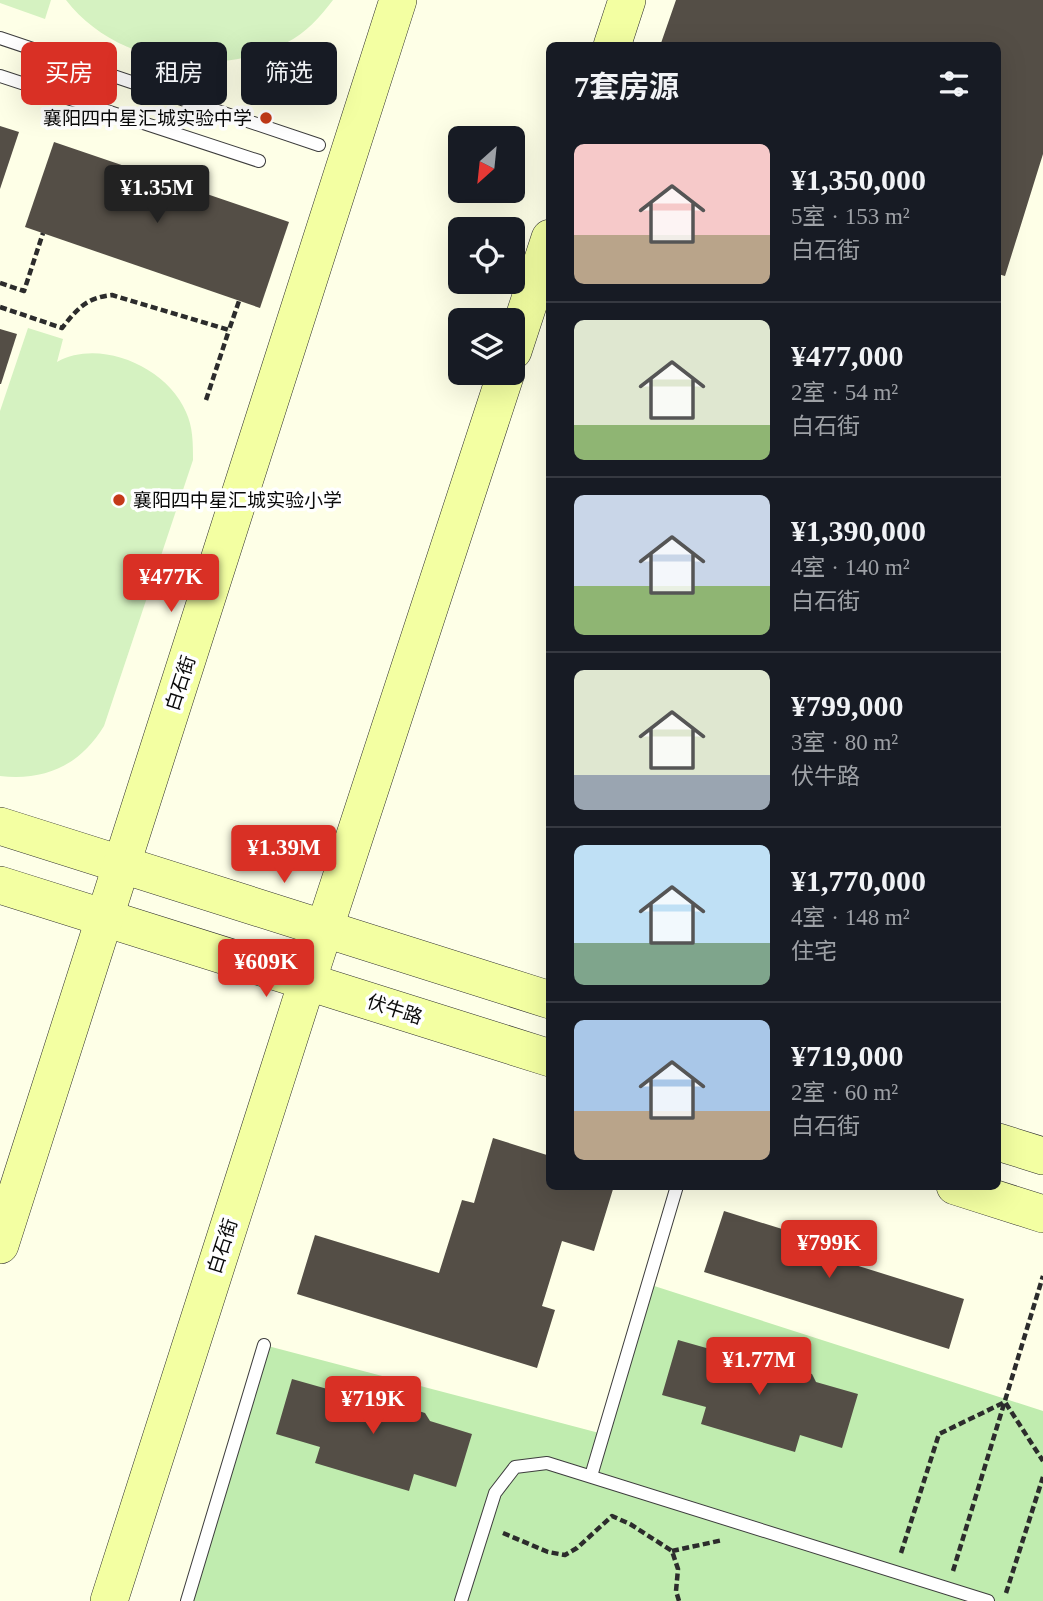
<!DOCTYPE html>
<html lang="zh">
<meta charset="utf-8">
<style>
body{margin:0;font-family:"Times New Roman","Noto Sans SC",serif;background:#20242c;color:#f1f3f6;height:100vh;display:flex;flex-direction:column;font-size:26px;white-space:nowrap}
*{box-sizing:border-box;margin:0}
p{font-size:23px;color:#9ea1a6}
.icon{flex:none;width:38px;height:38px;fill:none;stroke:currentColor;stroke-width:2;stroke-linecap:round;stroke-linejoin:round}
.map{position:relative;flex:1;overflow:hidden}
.sheet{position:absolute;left:546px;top:42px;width:455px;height:1148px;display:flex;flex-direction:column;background:#171b24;border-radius:10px;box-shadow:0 7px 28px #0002}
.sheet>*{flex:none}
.banner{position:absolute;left:21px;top:42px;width:420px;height:63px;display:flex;gap:14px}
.needle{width:46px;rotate:207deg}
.fabs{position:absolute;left:448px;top:126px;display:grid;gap:14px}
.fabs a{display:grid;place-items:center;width:77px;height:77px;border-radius:10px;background:#171b24;box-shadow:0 7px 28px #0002;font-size:35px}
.price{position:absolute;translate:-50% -60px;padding:0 16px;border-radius:7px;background:#d93025;color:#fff;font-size:23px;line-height:46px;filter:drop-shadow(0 2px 4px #0008)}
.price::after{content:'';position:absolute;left:50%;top:42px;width:21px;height:16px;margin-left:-10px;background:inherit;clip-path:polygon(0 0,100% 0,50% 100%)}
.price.selected{background:#222;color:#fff}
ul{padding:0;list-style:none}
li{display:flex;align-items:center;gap:21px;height:175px;padding:0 28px}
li+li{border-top:2px solid #363941}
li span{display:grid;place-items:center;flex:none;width:196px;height:140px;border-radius:10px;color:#555}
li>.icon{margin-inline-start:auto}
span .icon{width:84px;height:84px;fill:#fffc;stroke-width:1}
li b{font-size:30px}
h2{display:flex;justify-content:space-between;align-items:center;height:84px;padding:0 28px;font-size:30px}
.tag{padding:0 24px;border-radius:10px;background:#171b24;box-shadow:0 7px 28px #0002;font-size:24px;line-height:63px}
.tag.selected{background:#d93025;color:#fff}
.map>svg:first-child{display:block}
.green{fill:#c0ecaf}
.pitch{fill:#d5f2c1}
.building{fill:#544e46}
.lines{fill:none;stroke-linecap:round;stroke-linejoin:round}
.lane-casing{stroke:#3d3d3d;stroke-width:14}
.secondary-casing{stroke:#2c2c2c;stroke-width:38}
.path{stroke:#2c2c2c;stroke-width:4.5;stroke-dasharray:7 3.5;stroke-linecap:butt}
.lane{stroke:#fff;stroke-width:12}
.secondary{stroke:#f3ffa2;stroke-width:37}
.poi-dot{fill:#c43a19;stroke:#fff;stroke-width:2.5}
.labels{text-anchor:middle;stroke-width:7;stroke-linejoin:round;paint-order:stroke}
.poi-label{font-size:19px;fill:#0a0a0a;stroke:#fff;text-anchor:end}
.street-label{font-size:19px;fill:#0a0a0a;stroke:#fff}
</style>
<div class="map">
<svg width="1043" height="1601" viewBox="0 0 1043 1601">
<rect width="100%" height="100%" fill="#feffe7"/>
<!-- green -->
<path class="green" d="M648 1284 1043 1411V1601H187L264 1345 603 1434Z"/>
<!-- pitch -->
<g class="pitch">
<path d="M0 0H51L45 19 0 3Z"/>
<path d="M66 0H333C320 17 306 33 286 43 215 79 115 64 66 0Z"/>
<path d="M28 328 63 339 57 362C100 338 167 367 186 412 193 427 193 443 193 460L104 726C80 765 46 781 0 776V411Z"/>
</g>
<!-- building -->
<g class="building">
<path d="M676 0H1043V154L1005 276 998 274V46H660Z"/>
<path d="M0 126 19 132 0 189Z"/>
<path d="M54 142 289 222 260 308 25 227Z"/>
<path d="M0 329 17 334 1 384H0Z"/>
<path d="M493 1138 550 1156V1186H614L594 1251 562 1241 542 1306 555 1310 537 1368 297 1294 315 1235 439 1273 462 1200 474 1203Z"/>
<path d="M724 1211 853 1251 849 1263 964 1299 949 1349 704 1272Z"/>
<path d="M678 1340 724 1353 732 1349 812 1374 816 1382 858 1394 842 1448 800 1435 795 1452 701 1424 706 1407 662 1395Z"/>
<path d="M292 1379 338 1392 346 1388 425 1413 430 1421 472 1434 456 1487 414 1474 409 1491 315 1463 320 1447 276 1434Z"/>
</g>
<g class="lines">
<defs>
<g id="lane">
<path d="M0 38 319 145"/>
<path d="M0 76 259 161"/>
<path d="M591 1476 677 1186"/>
<path d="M187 1601 264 1345"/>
<path d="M461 1601 495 1493 515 1467 547 1463 988 1601"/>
</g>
<g id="secondary">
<path d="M612 46 627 0"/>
<path d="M513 351 550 238"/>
<path d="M0 826 550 1000"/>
<path d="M0 885 550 1058"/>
<path d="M998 1142 1043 1156"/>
<path d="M955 1186 1043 1214"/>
<path d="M0 1245 398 0"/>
<path d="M109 1601 307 982 506 373"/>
</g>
</defs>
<!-- lane casing -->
<use href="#lane" class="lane-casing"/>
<!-- secondary casing -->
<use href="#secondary" class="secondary-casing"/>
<!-- path -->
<g class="path">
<path d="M0 283 24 291 43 233"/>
<path d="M0 307 62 328C78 308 86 298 112 295L229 330 239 301"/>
<path d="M206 400 229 330"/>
<path d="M503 1533 548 1552 565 1555 577 1548 612 1516 630 1524 672 1551 678 1569 676 1591 679 1601"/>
<path d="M672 1551 723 1540"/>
<path d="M901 1553 939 1434 1005 1402 1043 1461"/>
<path d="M953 1571 1043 1276"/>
<path d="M1006 1593 1043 1477"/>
</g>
<!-- lane -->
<use href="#lane" class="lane"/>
<!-- secondary -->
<use href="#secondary" class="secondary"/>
</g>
<!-- markers -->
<g class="poi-dot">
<circle cx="266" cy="118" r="7"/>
<circle cx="119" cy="500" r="7"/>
</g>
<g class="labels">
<!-- poi labels -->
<g class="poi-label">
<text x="252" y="125">襄阳四中星汇城实验中学</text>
<text x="133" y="507" text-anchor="start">襄阳四中星汇城实验小学</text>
</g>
<!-- street labels -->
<g class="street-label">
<text transform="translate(180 683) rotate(-72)" y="7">白石街</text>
<text transform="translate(395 1009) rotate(18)" y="7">伏牛路</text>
<text transform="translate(222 1246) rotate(-72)" y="7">白石街</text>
</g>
</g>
</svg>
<div class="fabs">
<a><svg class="needle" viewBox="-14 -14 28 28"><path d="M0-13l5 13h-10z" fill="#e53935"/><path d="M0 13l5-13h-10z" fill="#9ea1a6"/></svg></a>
<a><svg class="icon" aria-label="locate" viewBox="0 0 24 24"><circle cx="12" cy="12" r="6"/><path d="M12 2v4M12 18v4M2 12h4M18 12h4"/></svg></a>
<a><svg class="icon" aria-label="layers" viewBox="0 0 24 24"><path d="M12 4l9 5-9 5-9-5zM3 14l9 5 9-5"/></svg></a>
</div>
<b class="price selected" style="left:157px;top:225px">¥1.35M</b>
<b class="price" style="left:171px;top:614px">¥477K</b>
<b class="price" style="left:284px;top:885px">¥1.39M</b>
<b class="price" style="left:266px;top:999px">¥609K</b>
<b class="price" style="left:829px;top:1280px">¥799K</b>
<b class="price" style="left:759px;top:1397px">¥1.77M</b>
<b class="price" style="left:373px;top:1436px">¥719K</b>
<div class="banner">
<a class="tag selected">买房</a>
<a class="tag">租房</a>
<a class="tag">筛选</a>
</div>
<section class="sheet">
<h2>7套房源<svg class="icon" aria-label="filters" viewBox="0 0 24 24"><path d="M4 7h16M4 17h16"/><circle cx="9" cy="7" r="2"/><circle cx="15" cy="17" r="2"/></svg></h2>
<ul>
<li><span style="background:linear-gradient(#f6c9c9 65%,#b9a48a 0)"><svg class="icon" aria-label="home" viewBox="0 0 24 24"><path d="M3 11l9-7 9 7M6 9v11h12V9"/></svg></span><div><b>¥1,350,000</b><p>5室 · 153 m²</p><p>白石街</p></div></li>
<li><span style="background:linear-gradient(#dfe7d0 75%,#8fb573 0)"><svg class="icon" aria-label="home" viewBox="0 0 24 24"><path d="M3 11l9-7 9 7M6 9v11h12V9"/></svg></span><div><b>¥477,000</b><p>2室 · 54 m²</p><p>白石街</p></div></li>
<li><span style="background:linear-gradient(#c9d6e8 65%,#8fb573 0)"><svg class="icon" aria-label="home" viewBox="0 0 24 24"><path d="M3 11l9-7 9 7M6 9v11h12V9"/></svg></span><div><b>¥1,390,000</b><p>4室 · 140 m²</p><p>白石街</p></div></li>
<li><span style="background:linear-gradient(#dfe7d0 75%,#9aa5b1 0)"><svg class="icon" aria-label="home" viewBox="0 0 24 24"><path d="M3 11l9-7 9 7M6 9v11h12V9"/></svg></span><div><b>¥799,000</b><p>3室 · 80 m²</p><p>伏牛路</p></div></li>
<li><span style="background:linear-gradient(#bfe0f5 70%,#7fa58c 0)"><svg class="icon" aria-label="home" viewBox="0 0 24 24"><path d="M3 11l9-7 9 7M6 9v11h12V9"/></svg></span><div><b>¥1,770,000</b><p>4室 · 148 m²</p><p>住宅</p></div></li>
<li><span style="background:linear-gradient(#a9c7e8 65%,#b9a48a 0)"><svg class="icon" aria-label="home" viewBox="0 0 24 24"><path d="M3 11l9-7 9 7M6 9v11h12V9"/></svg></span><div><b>¥719,000</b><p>2室 · 60 m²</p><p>白石街</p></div></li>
</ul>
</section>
</div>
